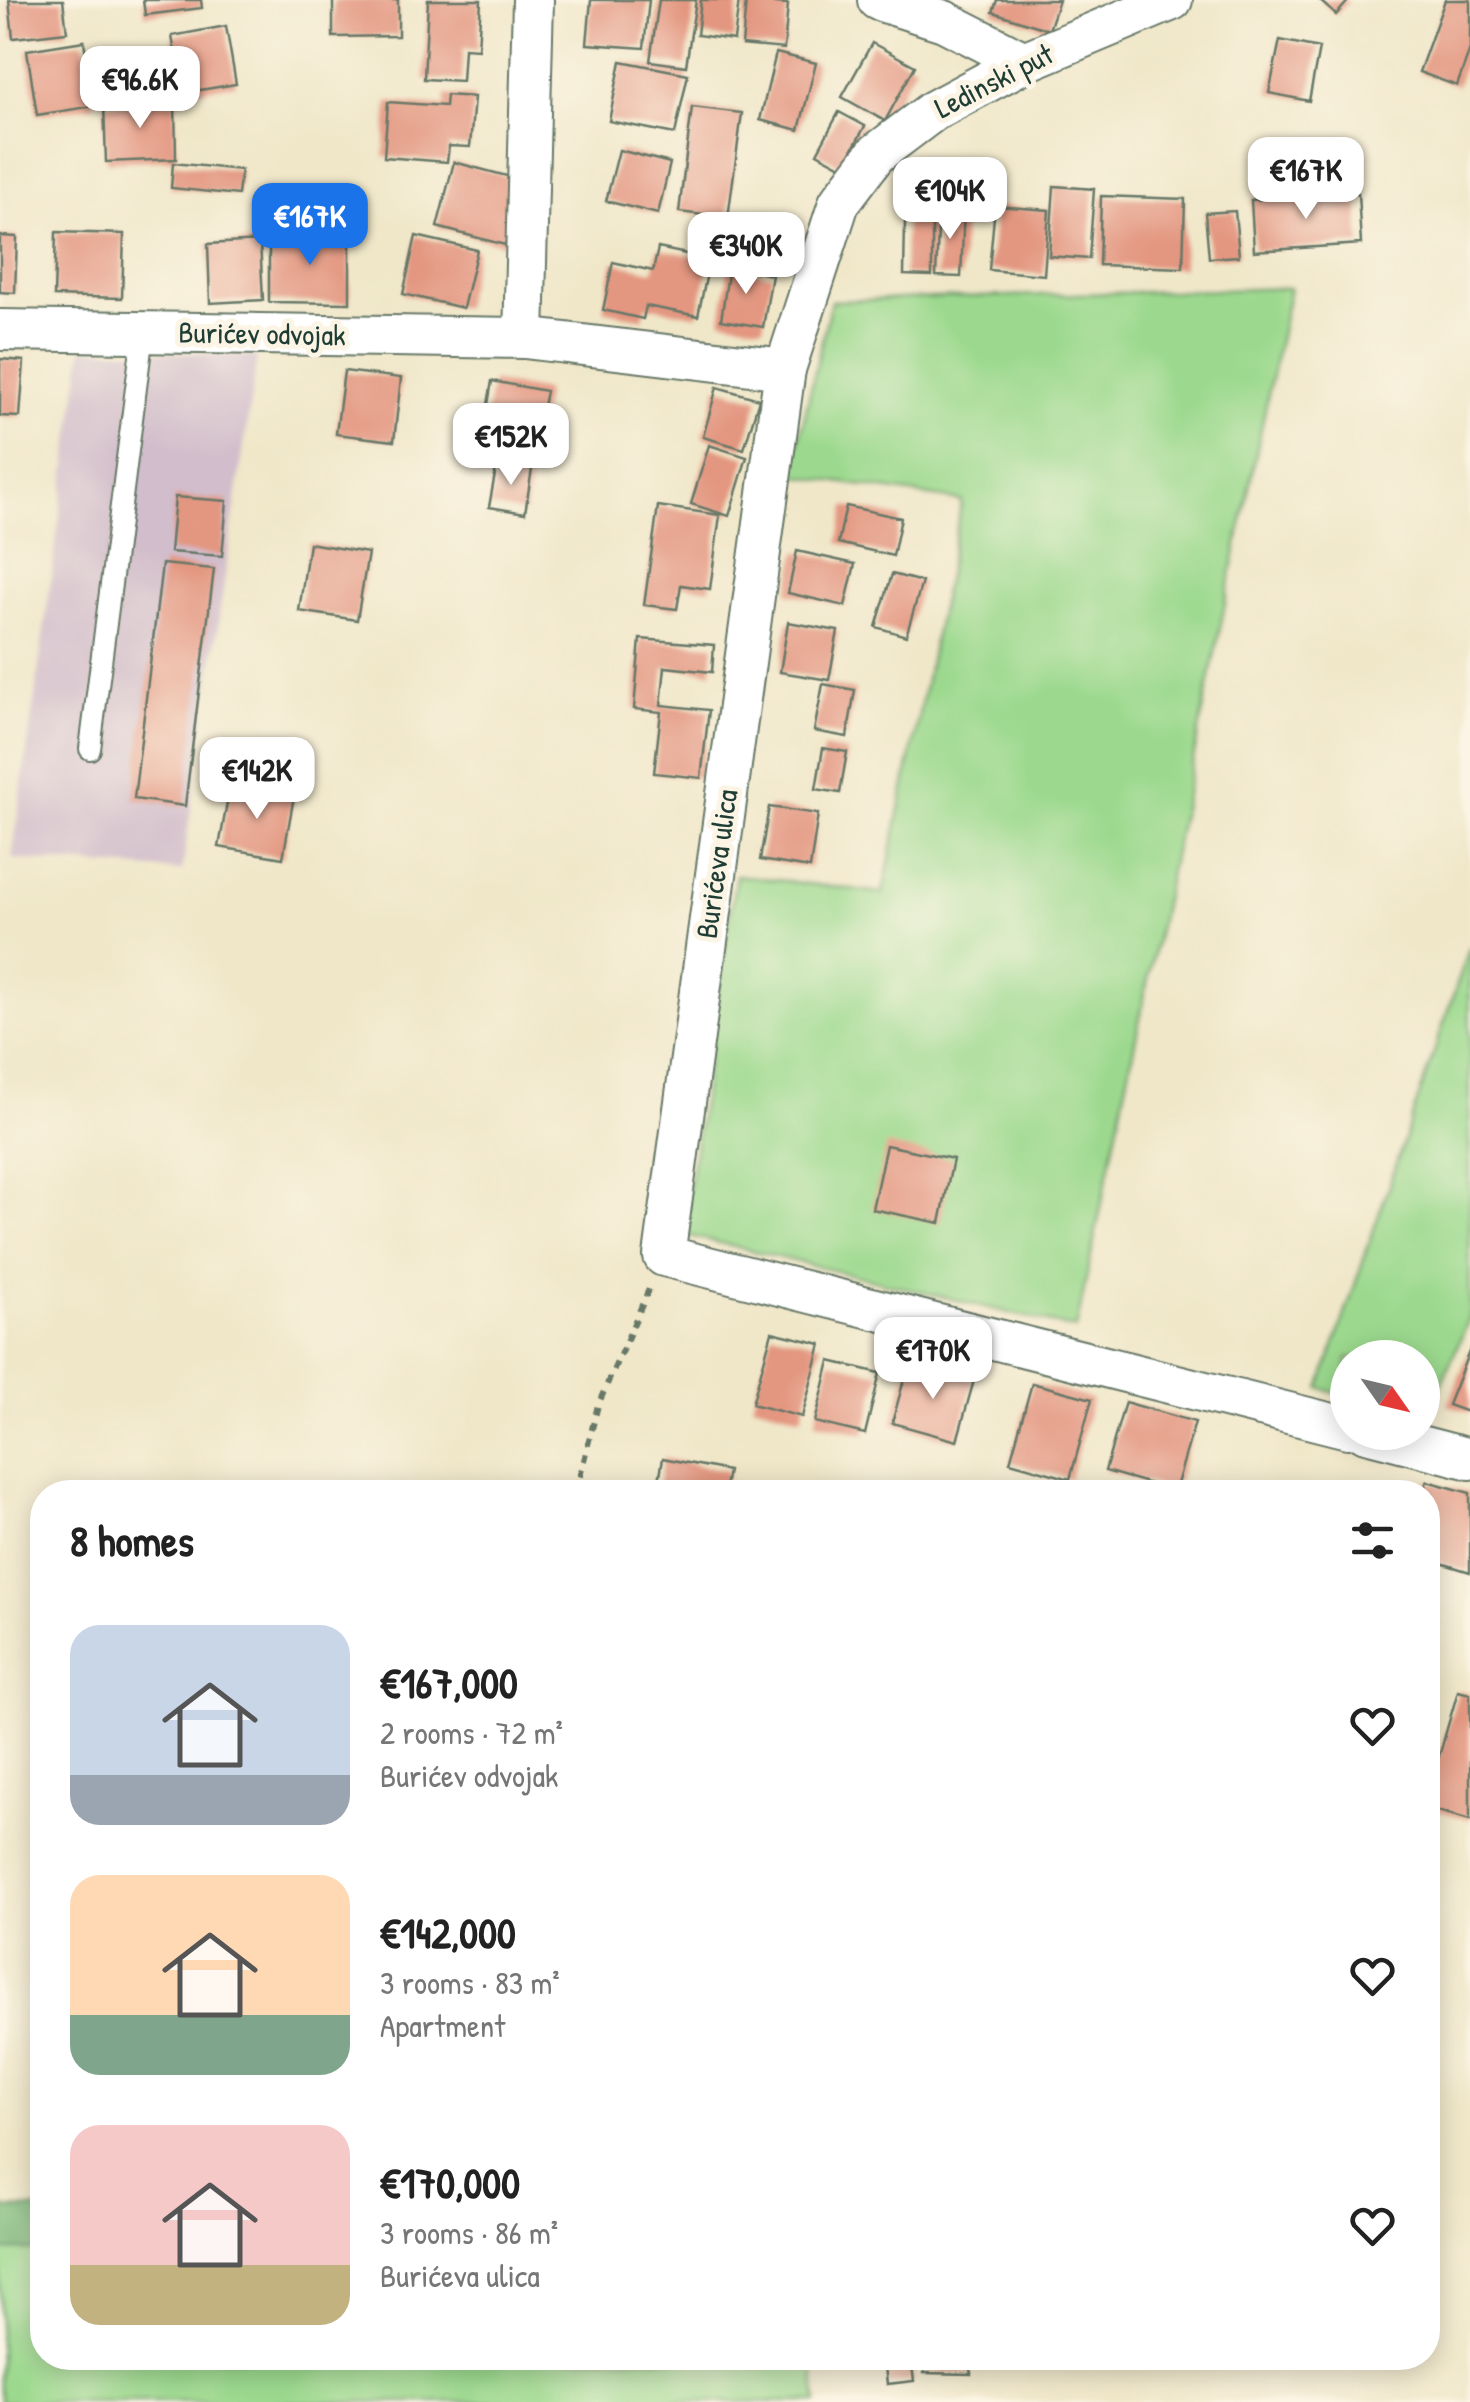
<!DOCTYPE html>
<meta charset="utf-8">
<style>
body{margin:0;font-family:"Patrick Hand",sans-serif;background:#f6f6f6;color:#222;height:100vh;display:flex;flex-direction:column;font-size:38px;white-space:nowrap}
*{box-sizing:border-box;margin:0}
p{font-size:32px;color:#767676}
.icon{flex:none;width:55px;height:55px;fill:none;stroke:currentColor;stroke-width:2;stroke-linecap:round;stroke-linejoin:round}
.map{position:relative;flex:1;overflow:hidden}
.drawer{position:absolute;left:30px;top:1480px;width:1410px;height:890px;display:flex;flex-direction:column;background:#fff;border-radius:40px;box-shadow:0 5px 25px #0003}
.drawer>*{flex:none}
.needle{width:65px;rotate:124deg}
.fabs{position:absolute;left:1330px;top:1340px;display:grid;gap:20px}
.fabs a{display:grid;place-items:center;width:110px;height:110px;border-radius:50%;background:#fff;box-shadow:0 5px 25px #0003;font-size:50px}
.price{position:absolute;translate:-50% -85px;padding:0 22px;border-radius:20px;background:#fff;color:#222;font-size:32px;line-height:65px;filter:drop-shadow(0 2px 5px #0008)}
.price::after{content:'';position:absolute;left:50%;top:60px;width:30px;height:22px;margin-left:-15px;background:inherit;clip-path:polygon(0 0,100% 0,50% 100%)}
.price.current{background:#1a73e8;color:#fff}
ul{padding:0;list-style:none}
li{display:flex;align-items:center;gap:30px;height:250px;padding:0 40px}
li span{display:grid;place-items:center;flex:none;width:280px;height:200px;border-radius:30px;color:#555}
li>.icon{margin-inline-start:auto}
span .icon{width:120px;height:120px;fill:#fffc;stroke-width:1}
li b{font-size:42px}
h2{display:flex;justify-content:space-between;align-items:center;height:120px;padding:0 40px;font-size:42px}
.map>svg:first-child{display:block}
.industrial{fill:#d1bdcb}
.green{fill:#9cd98e;stroke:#5e8b61;stroke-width:2.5}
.forest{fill:#7db979;stroke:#4e7b56;stroke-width:2.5}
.building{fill:#e39680}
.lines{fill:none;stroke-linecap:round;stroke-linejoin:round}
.lane-casing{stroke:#687868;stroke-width:24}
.street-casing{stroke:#687868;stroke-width:44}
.path{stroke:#687868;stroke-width:6;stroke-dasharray:8 8;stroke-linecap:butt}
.lane{stroke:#fff;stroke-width:20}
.street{stroke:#fff;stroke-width:40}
.labels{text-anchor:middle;stroke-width:10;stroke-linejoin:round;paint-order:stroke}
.street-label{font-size:30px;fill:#1f3d34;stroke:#fcf5e5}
</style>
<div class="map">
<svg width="1470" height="2402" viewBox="0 0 1470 2402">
<rect width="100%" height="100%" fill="#fcf5e5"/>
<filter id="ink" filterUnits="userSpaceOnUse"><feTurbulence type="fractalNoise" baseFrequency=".01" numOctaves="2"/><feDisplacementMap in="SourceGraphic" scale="20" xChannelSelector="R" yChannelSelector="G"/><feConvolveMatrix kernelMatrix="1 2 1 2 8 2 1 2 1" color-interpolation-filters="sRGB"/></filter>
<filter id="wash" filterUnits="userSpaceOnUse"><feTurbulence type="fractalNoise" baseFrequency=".0048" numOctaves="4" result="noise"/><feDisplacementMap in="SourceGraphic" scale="40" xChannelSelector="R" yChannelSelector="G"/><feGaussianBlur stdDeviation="2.25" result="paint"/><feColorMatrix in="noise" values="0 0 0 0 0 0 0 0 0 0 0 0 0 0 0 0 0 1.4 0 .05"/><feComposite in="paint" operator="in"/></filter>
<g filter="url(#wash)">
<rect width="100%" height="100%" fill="#f0e7c9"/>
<!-- industrial -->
<path class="industrial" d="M83 349 257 356 182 871 12 859Z"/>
<!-- green -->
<g class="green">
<path d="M1290 288 1076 1329 682 1234 736 875 883 893 962 501 791 475 831 301Z"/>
<path d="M1470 946V1317L1428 1415 1423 1413 1422 1358H1348L1347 1395 1320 1388Z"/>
<path d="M0 2250H42V2358H812L817 2402H0Z"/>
</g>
<!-- forest -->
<path class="forest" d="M0 2208 42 2209V2250H0Z"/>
<g id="blocks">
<!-- building -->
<g class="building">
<path d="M9 0H63L67 32 13 38Z"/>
<path d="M143 0H201L202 8 145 15Z"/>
<path d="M333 0H398V36L333 37Z"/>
<path d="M428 0H481L478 49 464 48 462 81 424 79Z"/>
<path d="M591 0H649L644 48 587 44Z"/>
<path d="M659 0H696L686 66 650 61Z"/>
<path d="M701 0H739L734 40 697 35Z"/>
<path d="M997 0H1059L1049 30 993 12Z"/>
<path d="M1319 0H1349L1336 15Z"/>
<path d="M1445 0H1470V49L1457 86 1419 72Z"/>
<path d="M746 1 788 4 784 49 742 45Z"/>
<path d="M226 26 236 84 182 93 172 36Z"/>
<path d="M1280 40 1319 48 1309 101 1269 93Z"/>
<path d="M84 41 94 106 37 115 27 50Z"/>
<path d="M872 43 915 66 885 121 842 97Z"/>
<path d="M776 53 816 63 799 130 760 120Z"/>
<path d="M621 61 688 74 675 134 609 121Z"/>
<path d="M446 95 474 97 470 147 449 146 447 162 384 157 388 102 445 106Z"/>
<path d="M175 101 176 159 106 162 104 104Z"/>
<path d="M692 107 742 113 728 218 679 212Z"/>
<path d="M839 112 865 126 843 167 817 153Z"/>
<path d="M619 150 670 163 658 214 606 201Z"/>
<path d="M454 162 522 180 505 245 437 227Z"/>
<path d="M173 163 241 170 238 195 171 188Z"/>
<path d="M1054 186 1094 189 1089 259 1049 256Z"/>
<path d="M1358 193 1361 244 1254 251 1251 200Z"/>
<path d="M1101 196 1185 199 1183 268 1099 265Z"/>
<path d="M939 206 964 207 961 277 936 276Z"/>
<path d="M995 206 1049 210 1044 275 989 270Z"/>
<path d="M1235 211 1239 256 1209 258 1205 213Z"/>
<path d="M905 221H932V276L904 275Z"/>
<path d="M56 232 124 234 122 298 54 296Z"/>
<path d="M269 234H350V303L269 302Z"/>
<path d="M0 236 17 237 15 293 0 292Z"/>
<path d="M416 236 477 250 463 308 403 294Z"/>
<path d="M260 241 263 300 210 303 208 244Z"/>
<path d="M658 248 710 259 698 316 646 306 643 319 603 310 613 262 653 271Z"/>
<path d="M729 267 772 275 763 327 721 320Z"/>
<path d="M0 359 24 361 20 417 0 416Z"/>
<path d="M344 371 401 378 394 441 336 434Z"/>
<path d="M492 381 546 391 533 460 480 451Z"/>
<path d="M717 387 759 399 744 449 703 437Z"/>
<path d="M709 445 747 457 729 516 691 504Z"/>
<path d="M497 463 532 469 525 513 489 507Z"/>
<path d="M175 497 227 501 222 556 170 552Z"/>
<path d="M658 506 720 515 710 589 681 585 677 609 644 605Z"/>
<path d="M846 506 901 518 893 556 838 543Z"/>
<path d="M309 543 368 553 357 620 299 611Z"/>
<path d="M797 551 855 564 845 606 788 593Z"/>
<path d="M162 564 214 569 185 806 134 799Z"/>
<path d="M892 574 922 582 906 636 876 627Z"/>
<path d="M788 622 838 631 829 680 780 672Z"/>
<path d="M640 639 714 645 712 672 665 667 661 705 709 710 701 778 654 773 661 712 634 709Z"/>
<path d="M823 684 855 690 847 737 814 731Z"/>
<path d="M823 748 847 752 840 793 816 789Z"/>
<path d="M230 786 294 796 283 858 219 847Z"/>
<path d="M769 807 818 814 810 868 760 860Z"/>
<path d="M886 1145 953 1159 940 1223 872 1209Z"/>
<path d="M772 1332 821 1344 802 1417 752 1404Z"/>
<path d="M1470 1349V1413L1448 1405Z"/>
<path d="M830 1361 880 1373 865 1434 815 1422Z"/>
<path d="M909 1362 974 1380 957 1441 892 1423Z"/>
<path d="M1032 1383 1092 1399 1070 1479 1010 1462Z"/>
<path d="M1125 1402 1195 1422 1175 1491 1105 1471Z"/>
<path d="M663 1458 728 1471 724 1492H657Z"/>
<path d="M1427 1481 1470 1493V1572L1428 1559V1492H1423Z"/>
<path d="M1458 1691 1470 1694V1820L1428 1808V1794Z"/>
<path d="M884 2358H911L914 2381 887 2384Z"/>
<path d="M925 2358H971V2374L924 2373Z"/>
</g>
</g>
</g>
<g filter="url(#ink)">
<use href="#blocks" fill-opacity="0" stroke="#687868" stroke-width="2.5"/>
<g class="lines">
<defs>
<path id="lane" d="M90 749 143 333"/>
<g id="street">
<path d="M533 0 524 338 785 369 664 1256 1348 1428"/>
<path d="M878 0 944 21 1024 62"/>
<path d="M0 330 524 338"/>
<path d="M785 369 839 203 876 154 933 111 1024 62 1172 0"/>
<path d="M1366 1432 1470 1459"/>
</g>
</defs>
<!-- lane casing -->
<use href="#lane" class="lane-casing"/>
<!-- street casing -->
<use href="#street" class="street-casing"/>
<!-- path -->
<path class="path" d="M576 1492 598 1405 649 1289"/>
<!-- lane -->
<use href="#lane" class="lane"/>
<!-- street -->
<use href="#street" class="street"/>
</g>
</g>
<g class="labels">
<!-- street labels -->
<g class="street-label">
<text transform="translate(994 81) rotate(-27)" y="10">Ledinski put</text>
<text transform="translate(262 334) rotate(1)" y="10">Burićev odvojak</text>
<text transform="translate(717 864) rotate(-82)" y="10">Burićeva ulica</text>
</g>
</g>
</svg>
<div class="fabs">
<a><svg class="needle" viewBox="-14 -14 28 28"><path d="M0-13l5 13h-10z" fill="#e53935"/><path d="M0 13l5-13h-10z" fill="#767676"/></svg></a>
</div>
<b class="price" style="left:140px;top:131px">€96.6K</b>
<b class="price" style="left:1306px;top:222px">€167K</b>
<b class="price" style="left:950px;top:242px">€104K</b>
<b class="price current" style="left:310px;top:268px">€167K</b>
<b class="price" style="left:746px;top:297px">€340K</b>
<b class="price" style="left:511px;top:488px">€152K</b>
<b class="price" style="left:257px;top:822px">€142K</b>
<b class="price" style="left:933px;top:1402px">€170K</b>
<section class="drawer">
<h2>8 homes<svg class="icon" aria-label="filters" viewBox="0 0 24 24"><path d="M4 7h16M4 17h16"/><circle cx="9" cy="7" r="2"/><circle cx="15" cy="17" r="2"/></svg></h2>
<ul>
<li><span style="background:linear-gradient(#c9d6e8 75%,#9aa5b1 0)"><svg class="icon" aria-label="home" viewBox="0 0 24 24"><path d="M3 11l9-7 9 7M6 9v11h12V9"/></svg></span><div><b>€167,000</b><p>2 rooms · 72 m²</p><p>Burićev odvojak</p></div><svg class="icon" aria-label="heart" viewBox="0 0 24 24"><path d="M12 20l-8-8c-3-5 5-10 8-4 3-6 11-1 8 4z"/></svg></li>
<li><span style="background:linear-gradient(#ffd9b3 70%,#7fa58c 0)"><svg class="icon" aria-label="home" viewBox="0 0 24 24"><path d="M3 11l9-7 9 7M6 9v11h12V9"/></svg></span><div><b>€142,000</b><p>3 rooms · 83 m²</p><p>Apartment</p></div><svg class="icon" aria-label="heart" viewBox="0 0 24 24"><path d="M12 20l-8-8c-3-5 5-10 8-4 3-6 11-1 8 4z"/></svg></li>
<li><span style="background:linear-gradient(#f6c9c9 70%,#c2b280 0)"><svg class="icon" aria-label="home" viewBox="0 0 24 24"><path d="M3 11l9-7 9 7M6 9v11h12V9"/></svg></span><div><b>€170,000</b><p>3 rooms · 86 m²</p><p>Burićeva ulica</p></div><svg class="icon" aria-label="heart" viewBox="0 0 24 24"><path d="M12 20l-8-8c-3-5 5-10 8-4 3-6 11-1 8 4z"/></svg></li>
</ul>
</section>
</div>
